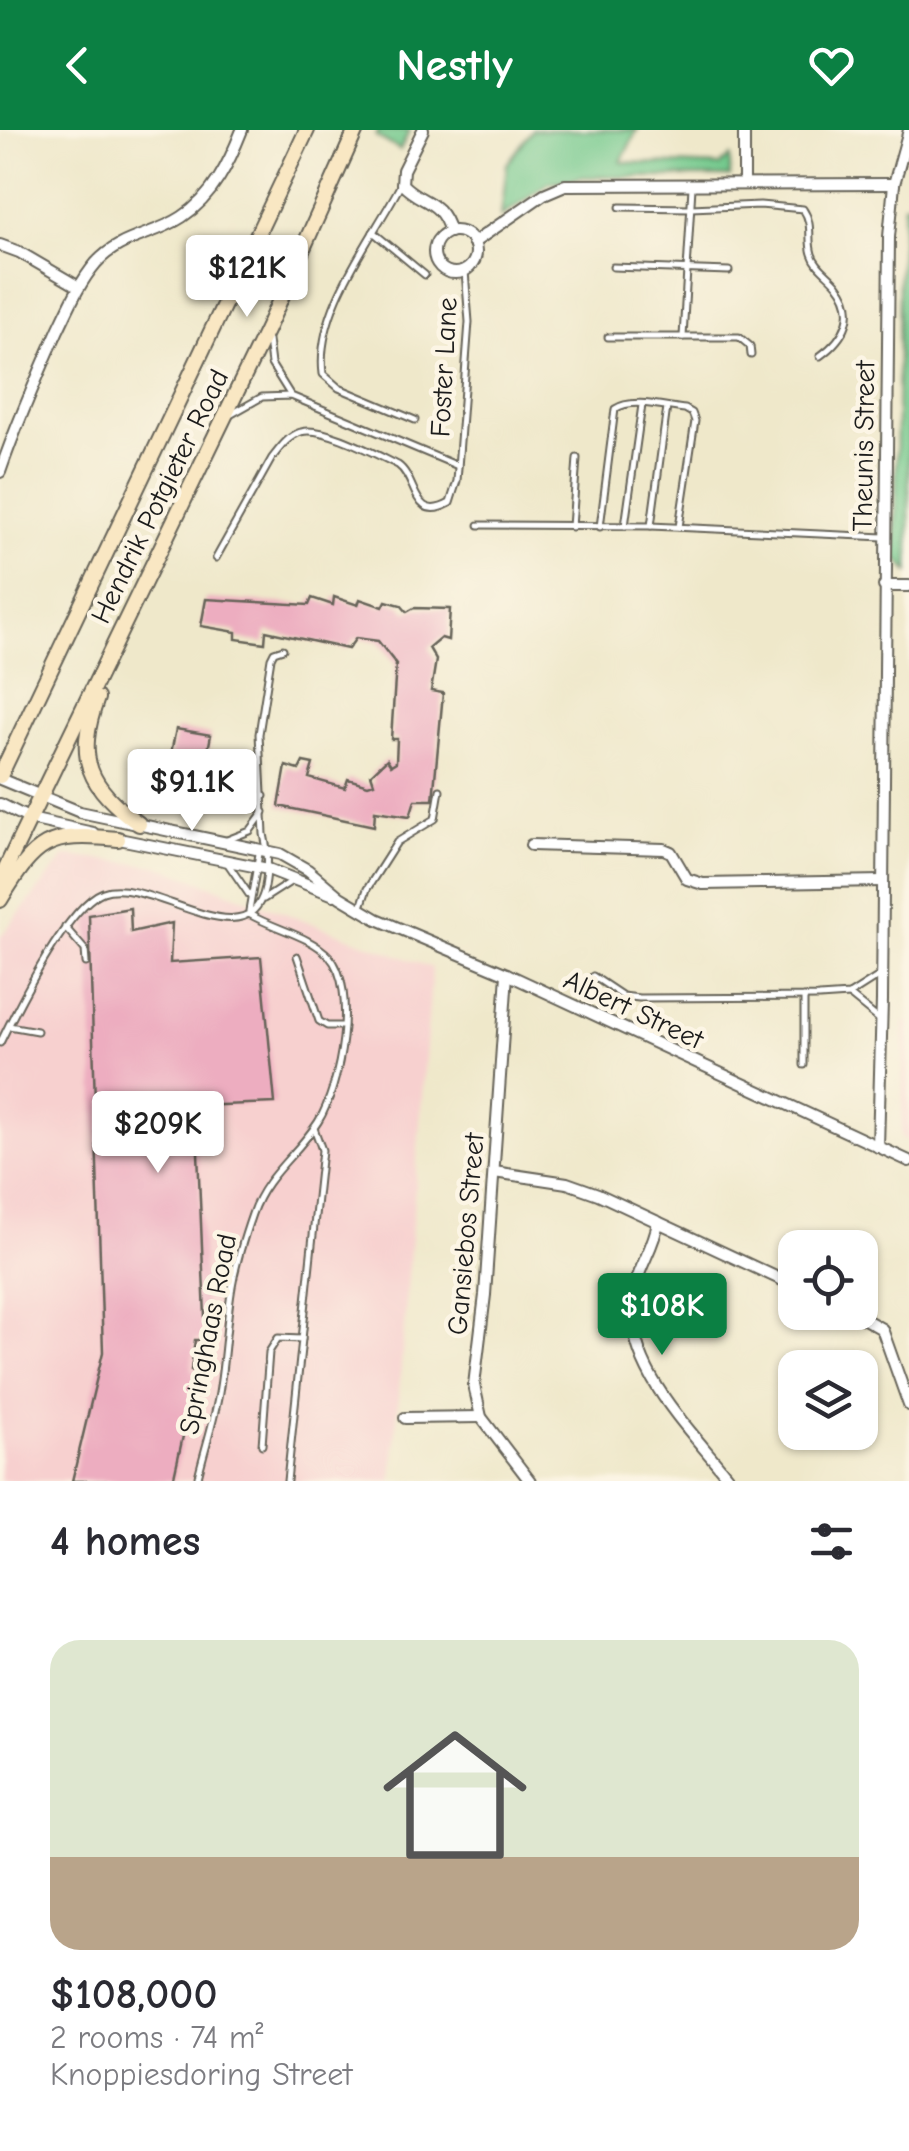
<!DOCTYPE html>
<meta charset="utf-8">
<style>
body{margin:0;font-family:"Comic Neue",sans-serif;background:#f2f2f3;color:#2b2b33;height:100vh;display:flex;flex-direction:column;font-size:38px;white-space:nowrap}
*{box-sizing:border-box;margin:0}
p{font-size:32px;color:#7c7c81}
.icon{flex:none;width:55px;height:55px;fill:none;stroke:currentColor;stroke-width:2;stroke-linecap:round;stroke-linejoin:round}
.map{position:relative;height:1351px;overflow:hidden}
.panel{display:flex;flex-direction:column;background:#fff;flex:1}
.panel>*{flex:none}
.tools{position:absolute;left:778px;top:1100px;display:grid;gap:20px}
.tools a{display:grid;place-items:center;width:100px;height:100px;border-radius:20px;background:#fff;box-shadow:0 2px 8px #0004;font-size:50px}
.price{position:absolute;translate:-50% -85px;padding:0 22px;border-radius:10px;background:#fff;color:#222;font-size:32px;line-height:65px;filter:drop-shadow(0 2px 5px #0008)}
.price::after{content:'';position:absolute;left:50%;top:60px;width:30px;height:22px;margin-left:-15px;background:inherit;clip-path:polygon(0 0,100% 0,50% 100%)}
.price.active{background:#0b8043;color:#fff}
ul{padding:0;list-style:none}
li{display:grid;align-content:center;gap:20px;height:530px;padding:0 50px}
li+li{border-top:2px solid #e1e1e2}
li span{display:grid;place-items:center;height:310px;border-radius:30px;color:#555}
li>.icon{margin-inline-start:auto}
span .icon{width:180px;height:180px;fill:#fffc;stroke-width:1}
li b{font-size:42px}
h2{display:flex;justify-content:space-between;align-items:center;height:120px;padding:0 50px;font-size:42px}
header{display:flex;justify-content:space-between;align-items:center;height:130px;padding:0 50px;background:#0b8043;color:#fff;font-size:45px;font-weight:700}
.map>svg:first-child{display:block}
.built{fill:#f7d0cf}
.green{fill:#74c98d;stroke:#487254;stroke-width:2.5}
.building{fill:#edadc0}
.lines{fill:none;stroke-linecap:round;stroke-linejoin:round}
.service-casing{stroke:#666359;stroke-width:9}
.minor-casing{stroke:#666359;stroke-width:14}
.secondary-casing{stroke:#666359;stroke-width:18}
.service{stroke:#fff;stroke-width:5}
.minor{stroke:#fff;stroke-width:10}
.secondary{stroke:#f9e7c3;stroke-width:14}
.labels{text-anchor:middle;stroke-width:9;stroke-linejoin:round;paint-order:stroke}
.street-label{font-size:28px;fill:#1c1c1c;stroke:#fcf5e5}
</style>
<header><svg class="icon" aria-label="back" viewBox="0 0 24 24"><path d="M15 5l-7 7 7 7"/></svg>Nestly<svg class="icon" aria-label="heart" viewBox="0 0 24 24"><path d="M12 20l-8-8c-3-5 5-10 8-4 3-6 11-1 8 4z"/></svg></header>
<div class="map">
<svg width="909" height="1351" viewBox="0 0 909 1351">
<rect width="100%" height="100%" fill="#fcf5e5"/>
<filter id="ink" filterUnits="userSpaceOnUse"><feTurbulence type="fractalNoise" baseFrequency=".01" numOctaves="2"/><feDisplacementMap in="SourceGraphic" scale="20" xChannelSelector="R" yChannelSelector="G"/><feConvolveMatrix kernelMatrix="1 2 1 2 8 2 1 2 1" color-interpolation-filters="sRGB"/></filter>
<filter id="wash" filterUnits="userSpaceOnUse"><feTurbulence type="fractalNoise" baseFrequency=".0048" numOctaves="4" result="noise"/><feDisplacementMap in="SourceGraphic" scale="40" xChannelSelector="R" yChannelSelector="G"/><feGaussianBlur stdDeviation="2.25" result="paint"/><feColorMatrix in="noise" values="0 0 0 0 0 0 0 0 0 0 0 0 0 0 0 0 0 1.4 0 .05"/><feComposite in="paint" operator="in"/></filter>
<g filter="url(#wash)">
<rect width="100%" height="100%" fill="#efe8ca"/>
<!-- built -->
<g class="built">
<path d="M66 726 159 736 432 838 392 1351H0V807Z"/>
<path d="M904 892H909V1011L901 1007Z"/>
</g>
<!-- green -->
<g class="green">
<path d="M379 0H410L400 20 376 6Z"/>
<path d="M532 0H637L621 32 719 36 730 27V47H582L548 53 501 87 507 34Z"/>
<path d="M909 73V442L895 427 899 144 904 74Z"/>
</g>
<g id="blocks">
<!-- building -->
<g class="building">
<path d="M334 467 358 475 360 469 383 477 386 471 401 475 407 482 414 478 450 479 448 510 441 508 429 518 436 530 431 561 443 563 433 670H415L410 686 375 681 374 696 279 676 286 636 299 640 303 632 313 634 309 648 345 658 348 649 368 655 374 653 371 644 387 629 391 635 396 632 397 609H391L396 534 378 511 356 508 348 519 266 501 265 513 236 509V502L201 496 206 469 309 475 312 468 333 475Z"/>
<path d="M176 599 211 605 203 646 167 642Z"/>
<path d="M130 778 131 802 172 793 170 833 261 827 275 973 196 976 206 1210H195L191 1240 197 1243 173 1351H72L103 1222 89 785Z"/>
</g>
</g>
</g>
<g filter="url(#ink)">
<use href="#blocks" fill-opacity="0" stroke="#666359" stroke-width="2.5"/>
<g class="lines">
<defs>
<g id="service">
<path d="M400 56C371 111 315 180 323 244L339 258 415 290"/>
<path d="M620 77 691 78 760 75 803 79C814 95 807 108 812 124 816 137 829 144 837 154 860 182 845 208 820 226"/>
<path d="M373 102 425 145"/>
<path d="M613 137 729 141"/>
<path d="M608 207H739L750 216 751 225"/>
<path d="M683 207 692 57"/>
<path d="M268 210 271 234 291 266"/>
<path d="M230 285 262 267 291 266 458 336"/>
<path d="M479 395 651 396 884 407"/>
<path d="M625 396 642 275"/>
<path d="M651 396 667 277"/>
<path d="M572 397 577 328"/>
<path d="M600 397 615 279C632 267 665 277 685 279L692 283 695 291 679 397"/>
<path d="M216 428 272 328C280 318 288 306 301 302 322 295 377 325 398 335 418 349 412 394 450 373L457 351 469 192 465 141"/>
<path d="M157 641 161 650 169 657 264 666"/>
<path d="M227 710 250 701 264 682"/>
<path d="M228 734 250 766"/>
<path d="M264 769 292 751"/>
<path d="M360 780 367 759 397 712 435 689 440 660"/>
<path d="M249 781 260 718"/>
<path d="M65 797 85 820 86 833"/>
<path d="M297 826 319 891 327 896H342"/>
<path d="M593 846 623 866 639 868 819 867 849 865 882 844"/>
<path d="M849 865 881 891"/>
<path d="M804 867V935"/>
<path d="M9 896 37 901"/>
<path d="M0 913C18 876 67 776 103 762 149 745 250 833 265 757 268 738 269 723 264 704L259 604 271 528 274 522 283 519"/>
<path d="M262 1315 269 1222 278 1208 302 1209"/>
<path d="M197 1351C204 1321 214 1292 219 1263 225 1228 226 1192 232 1157 236 1133 244 1107 252 1084 265 1045 297 1025 318 992 340 957 359 859 329 826 309 805 274 799 249 784"/>
<path d="M287 1351 322 1020 314 998"/>
</g>
<g id="minor">
<path d="M423 0 403 40 402 54C422 75 440 68 450 102"/>
<path d="M744 53V0"/>
<circle cx="455" cy="122" r="21"/>
<path d="M473 113 544 64 565 55 894 54"/>
<path d="M0 115 19 122 79 157"/>
<path d="M0 342C17 293 37 247 58 200 69 177 79 153 96 133 120 106 153 106 182 87 213 67 229 33 242 0"/>
<path d="M884 456H909"/>
<path d="M0 649 80 682 280 724 308 740 340 767 377 789 507 844 909 1031"/>
<path d="M0 674 30 689 93 703"/>
<path d="M114 708 268 739 334 765"/>
<path d="M531 715 664 719 671 722 687 749 703 754 883 751"/>
<path d="M507 844 485 1165 474 1255 481 1287 530 1351"/>
<path d="M878 1017 882 870 889 107 894 54 909 0"/>
<path d="M494 1042 567 1053 598 1064 795 1156"/>
<path d="M658 1092C654 1118 637 1139 633 1165 623 1238 689 1297 731 1351"/>
<path d="M852 1182 882 1199 909 1275"/>
<path d="M405 1288 481 1287"/>
</g>
<g id="secondary">
<path d="M97 568C75 630 88 656 139 694"/>
<path d="M0 646 307 0"/>
<path d="M0 750 267 199 356 0"/>
<path d="M0 770C36 711 47 702 118 709"/>
</g>
</defs>
<!-- service casing -->
<use href="#service" class="service-casing"/>
<!-- minor casing -->
<use href="#minor" class="minor-casing"/>
<!-- secondary casing -->
<use href="#secondary" class="secondary-casing"/>
<!-- service -->
<use href="#service" class="service"/>
<!-- minor -->
<use href="#minor" class="minor"/>
<!-- secondary -->
<use href="#secondary" class="secondary"/>
</g>
</g>
<g class="labels">
<!-- street labels -->
<g class="street-label">
<text transform="translate(443 237) rotate(-87)" y="10">Foster Lane</text>
<text transform="translate(863 316) rotate(-89)" y="10">Theunis Street</text>
<text transform="translate(159 366) rotate(-64)" y="10">Hendrik Potgieter Road</text>
<text transform="translate(634 879) rotate(25)" y="10">Albert Street</text>
<text transform="translate(465 1104) rotate(-85)" y="10">Gansiebos Street</text>
<text transform="translate(207 1204) rotate(-79)" y="10">Springhaas Road</text>
</g>
</g>
</svg>
<div class="tools">
<a><svg class="icon" aria-label="locate" viewBox="0 0 24 24"><circle cx="12" cy="12" r="6"/><path d="M12 2v4M12 18v4M2 12h4M18 12h4"/></svg></a>
<a><svg class="icon" aria-label="layers" viewBox="0 0 24 24"><path d="M12 4l9 5-9 5-9-5zM3 14l9 5 9-5"/></svg></a>
</div>
<b class="price" style="left:247px;top:190px">$121K</b>
<b class="price" style="left:192px;top:704px">$91.1K</b>
<b class="price" style="left:158px;top:1046px">$209K</b>
<b class="price active" style="left:662px;top:1228px">$108K</b>
</div>
<section class="panel">
<h2>4 homes<svg class="icon" aria-label="filters" viewBox="0 0 24 24"><path d="M4 7h16M4 17h16"/><circle cx="9" cy="7" r="2"/><circle cx="15" cy="17" r="2"/></svg></h2>
<ul>
<li><span style="background:linear-gradient(#dfe7d0 70%,#b9a48a 0)"><svg class="icon" aria-label="home" viewBox="0 0 24 24"><path d="M3 11l9-7 9 7M6 9v11h12V9"/></svg></span><div><b>$108,000</b><p>2 rooms · 74 m²</p><p>Knoppiesdoring Street</p></div></li>
</ul>
</section>
